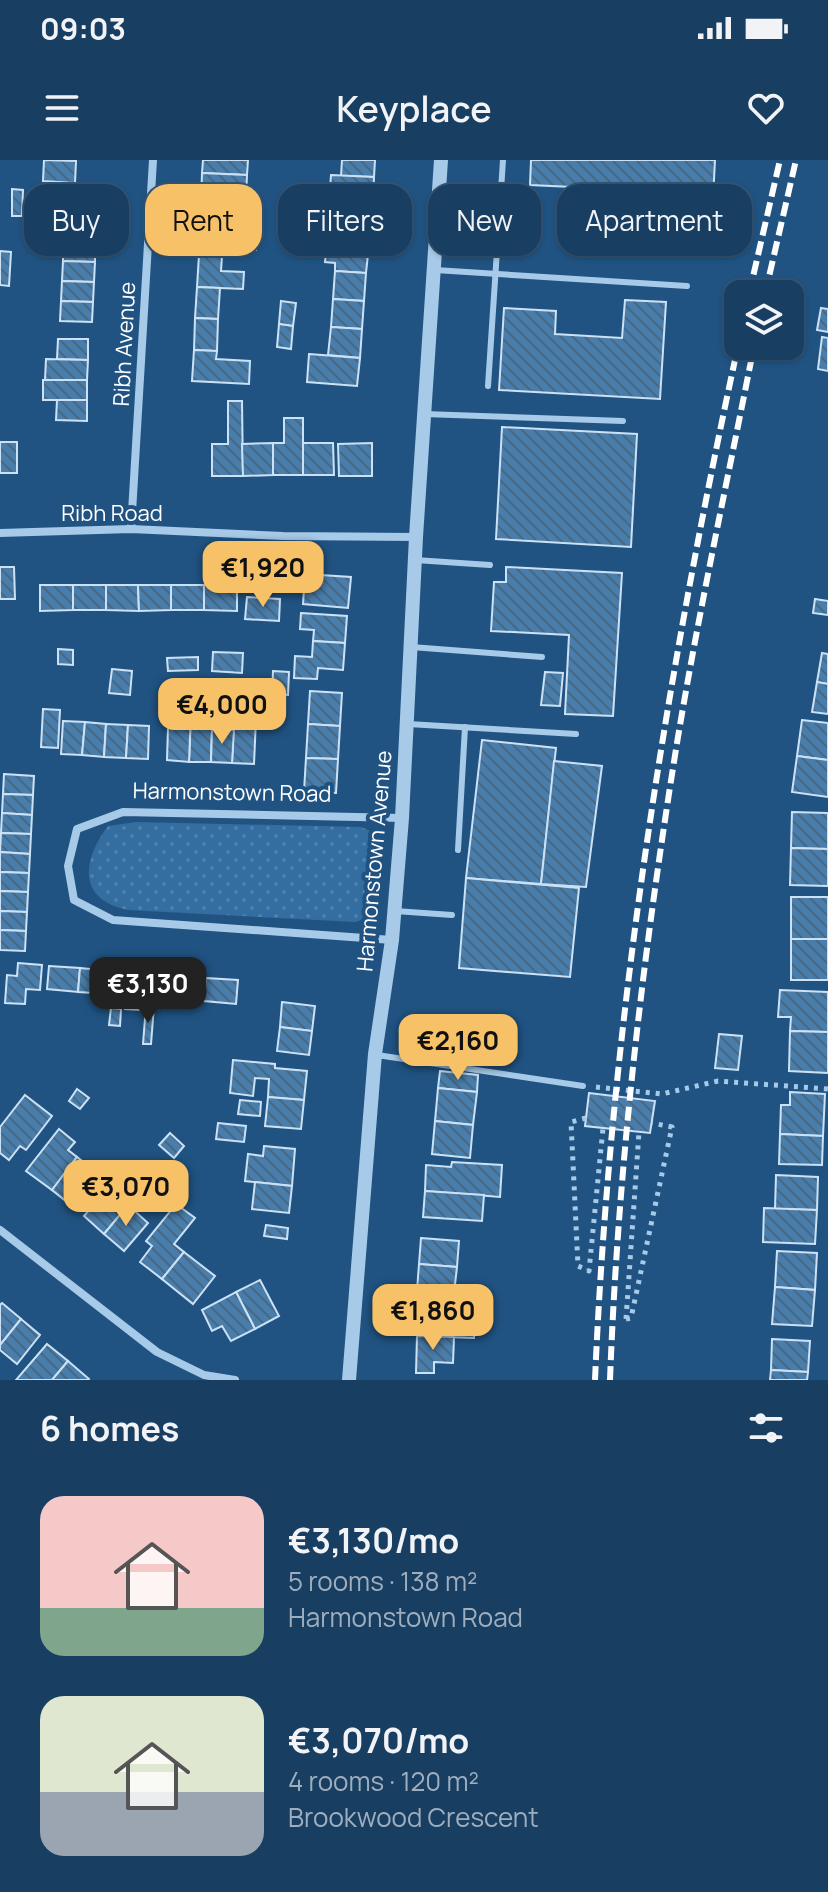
<!DOCTYPE html>
<meta charset="utf-8">
<style>
body{margin:0;font-family:Manrope,sans-serif;background:#214568;color:#f1f3f6;height:100vh;display:flex;flex-direction:column;font-size:30px;white-space:nowrap}
*{box-sizing:border-box;margin:0}
p{font-size:26px;color:#9faebe}
.icon{flex:none;width:44px;height:44px;fill:none;stroke:currentColor;stroke-width:2;stroke-linecap:round;stroke-linejoin:round}
.map{position:relative;height:1220px;overflow:hidden}
.drawer{display:flex;flex-direction:column;background:#183e62;flex:1}
.drawer>*{flex:none}
.guide{position:absolute;left:24px;top:24px;width:780px;height:72px;display:flex;gap:16px}
.controls{position:absolute;left:724px;top:120px;display:grid;gap:16px}
.controls a{display:grid;place-items:center;width:80px;height:80px;border-radius:16px;background:#183e62;box-shadow:0 2px 6px #0004,0 0 0 2px #365777;font-size:40px}
.price{position:absolute;translate:-50% -68px;padding:0 18px;border-radius:16px;background:#f6c167;color:#111;font-size:26px;line-height:52px;filter:drop-shadow(0 2px 4px #0008)}
.price::after{content:'';position:absolute;left:50%;top:48px;width:24px;height:18px;margin-left:-12px;background:inherit;clip-path:polygon(0 0,100% 0,50% 100%)}
.price.on{background:#222;color:#fff}
ul{padding:0;list-style:none}
li{display:flex;align-items:center;gap:24px;height:200px;padding:0 40px}
li span{display:grid;place-items:center;flex:none;width:224px;height:160px;border-radius:24px;color:#555}
li>.icon{margin-inline-start:auto}
span .icon{width:96px;height:96px;fill:#fffc;stroke-width:1}
li b{font-size:34px}
h2{display:flex;justify-content:space-between;align-items:center;height:96px;padding:0 40px;font-size:34px}
.pill{padding:0 28px;border-radius:24px;background:#183e62;box-shadow:0 2px 6px #0004,0 0 0 2px #365777;font-size:28px;line-height:72px}
.pill.on{background:#f6c167;color:#111}
.status{display:flex;justify-content:space-between;align-items:center;height:56px;padding:0 40px;background:#183e62;direction:ltr}
.status svg{height:22px;fill:currentColor}
header{display:flex;justify-content:space-between;align-items:center;height:104px;padding:0 40px;background:#183e62;font-size:36px;font-weight:600}
.map>svg:first-child{display:block}
.green{fill:url(#green-dots)}
.building{fill:url(#building-back-hatch);stroke:#cbe2f6;stroke-width:2}
.lines{fill:none;stroke-linecap:round;stroke-linejoin:round}
.path{stroke:#a7cae8;stroke-width:5;stroke-dasharray:4 6;stroke-linecap:butt}
.service{stroke:#a7cae8;stroke-width:6}
.minor{stroke:#a7cae8;stroke-width:8}
.tertiary{stroke:#a7cae8;stroke-width:14}
.rail{stroke:#fff;stroke-width:6;stroke-dasharray:14 6;stroke-linecap:butt}
.labels{text-anchor:middle;stroke-width:8;stroke-linejoin:round;paint-order:stroke}
.street-label{font-size:22px;fill:#fff;stroke:#205382}
</style>
<div class="status"><b>09:03</b><svg viewBox="0 0 49 12"><path d="M0 12V9h3v3zM5 12V6h3v6zM10 12V3h3v9zM15 12V0h3v12zM26 1h20v11H26zM47 4h2v5h-2z"/></svg></div>
<header><svg class="icon" aria-label="menu" viewBox="0 0 24 24"><path d="M4 6h16M4 12h16M4 18h16"/></svg>Keyplace<svg class="icon" aria-label="heart" viewBox="0 0 24 24"><path d="M12 20l-8-8c-3-5 5-10 8-4 3-6 11-1 8 4z"/></svg></header>
<div class="map">
<svg width="828" height="1220" viewBox="0 0 828 1220">
<defs>
<pattern id="green-dots" width="8" height="8" patternUnits="userSpaceOnUse" patternTransform="scale(2)"><rect width="8" height="8" fill="#346da0"/><path d="M2 2h.1M6 6h.1" fill="none" stroke="#5283ae" stroke-width="1.8" stroke-linecap="round"/></pattern>
<pattern id="building-back-hatch" width="6" height="6" patternUnits="userSpaceOnUse" patternTransform="scale(2)"><rect width="6" height="6" fill="#497dab"/><path d="M-1 5l2 2M0 0l6 6M5-1l2 2" fill="none" stroke="#4a6780"/></pattern>
</defs>
<rect width="100%" height="100%" fill="#205382"/>
<!-- green -->
<path class="green" d="M136 662 361 667 375 673 382 684 378 746 368 757 356 762 128 750C77 740 82 700 108 666Z"/>
<!-- building -->
<g class="building">
<path d="M44 0 76 1 75 23 43 21Z"/>
<path d="M203 0H248L247 15 202 13Z"/>
<path d="M342 0H375L374 17 341 16Z"/>
<path d="M531 0H715L710 96 678 94 680 32 530 25Z"/>
<path d="M202 13 247 15 246 37H224V45L201 44Z"/>
<path d="M331 15 374 17 373 46 329 43Z"/>
<path d="M12 29 23 30 22 56H12Z"/>
<path d="M65 41 97 42 96 62 64 61Z"/>
<path d="M201 44 224 45 223 54 245 55 244 78 199 76Z"/>
<path d="M339 54 371 57 369 85 337 82Z"/>
<path d="M64 61 96 62 95 82 63 81Z"/>
<path d="M53 80 95 82V102L63 101V89H53Z"/>
<path d="M255 80 256 90 213 92V82Z"/>
<path d="M327 82 369 85 366 113 335 111V103L325 102Z"/>
<path d="M0 91 11 92 9 126 0 125Z"/>
<path d="M199 95 222 96 221 111 244 112 243 129 197 127Z"/>
<path d="M63 101 95 102 94 122 62 121Z"/>
<path d="M335 111 366 113 364 141 333 139Z"/>
<path d="M62 121 94 122 93 142 61 141Z"/>
<path d="M197 127 220 128 218 159 195 158Z"/>
<path d="M333 139 364 141 362 169 331 167Z"/>
<path d="M625 140 666 142 660 239 499 230 504 148 556 151 555 174 622 178Z"/>
<path d="M61 141 93 142 92 162 60 161Z"/>
<path d="M281 141 296 143 293 166 279 164Z"/>
<path d="M821 148 828 149V172L817 170Z"/>
<path d="M195 158 218 159 217 191 194 190Z"/>
<path d="M279 164 293 166 291 189 277 187Z"/>
<path d="M331 167 362 169 360 198 328 195Z"/>
<path d="M822 177 828 178V211L818 209Z"/>
<path d="M58 179H88V200L57 199Z"/>
<path d="M194 190 217 191 216 199 250 201 249 224 192 221Z"/>
<path d="M309 194 360 198 357 226 307 222Z"/>
<path d="M46 199 88 200 87 220H45Z"/>
<rect x="43" y="220" width="44" height="20"/>
<path d="M57 240H87V261L56 260Z"/>
<path d="M228 241H242L243 316H212V284H228Z"/>
<path d="M284 258H303V315H273V283H284Z"/>
<path d="M502 267 637 274 631 387 496 379Z"/>
<rect x="0" y="282" width="17" height="31"/>
<path d="M273 283V315L243 316 242 284Z"/>
<path d="M303 283H333L334 315H303Z"/>
<path d="M372 283V316H339L338 284Z"/>
<path d="M0 407H14L15 439H0Z"/>
<path d="M506 407 622 413 613 556 565 554 569 475 491 471 494 422H506Z"/>
<path d="M305 414 351 417 348 448 303 444Z"/>
<path d="M40 425H73V450L40 451Z"/>
<rect x="73" y="425" width="33" height="25"/>
<path d="M106 425H138L139 451 106 450Z"/>
<path d="M138 425H171V450L139 451Z"/>
<rect x="171" y="425" width="33" height="25"/>
<path d="M204 425H237V451L204 450Z"/>
<path d="M247 437 280 439 279 461 245 459Z"/>
<path d="M815 439 828 441V455L813 453Z"/>
<path d="M301 453 347 456 345 483 313 481 314 470 300 469Z"/>
<path d="M313 481 345 483 343 510 318 508 317 519 294 518 295 496 312 497Z"/>
<path d="M58 489 73 490V505L58 504Z"/>
<path d="M213 492 243 493 242 513 212 511Z"/>
<path d="M822 493 828 494V524L817 522Z"/>
<path d="M198 497V510L168 511 167 498Z"/>
<path d="M112 509 132 511 130 535 109 533Z"/>
<path d="M273 511 289 512 288 535 272 534Z"/>
<path d="M545 512 563 513 560 546 541 545Z"/>
<path d="M817 522 828 524V554L812 552Z"/>
<path d="M250 524 263 526 261 540 248 538Z"/>
<path d="M310 531 342 533 340 566 308 564Z"/>
<path d="M192 533 213 534 211 602H189Z"/>
<path d="M43 549 60 550 58 588 41 587Z"/>
<path d="M177 550 191 551 189 602 167 600 168 567H176Z"/>
<path d="M234 558 256 559 254 604 232 603Z"/>
<path d="M802 560 828 563V600L797 596Z"/>
<path d="M63 561 85 562 82 595 61 594Z"/>
<path d="M85 562 106 564 104 597 82 595Z"/>
<path d="M106 564 128 565 126 598 104 597Z"/>
<path d="M308 564 340 566 338 599 306 598Z"/>
<path d="M128 565 149 566 148 599 126 598Z"/>
<path d="M212 569 234 570 232 603 211 602Z"/>
<path d="M482 580 556 588 541 724 466 718Z"/>
<path d="M797 596 828 600V637L792 632Z"/>
<path d="M306 598 338 599 336 633 304 631Z"/>
<path d="M554 601 602 606 586 727 541 724Z"/>
<path d="M4 614 34 616 33 635 3 634Z"/>
<path d="M3 634 33 635 32 655 2 653Z"/>
<path d="M792 652 828 653V689L791 688Z"/>
<path d="M2 653 32 655 31 674 1 673Z"/>
<path d="M1 673 31 674 30 694 0 692Z"/>
<path d="M791 688 828 689V726L790 725Z"/>
<path d="M0 692 30 694 29 713 0 712Z"/>
<path d="M0 712 29 713 28 732 0 731Z"/>
<path d="M466 718 579 728 570 817 459 808Z"/>
<path d="M0 731 28 732 27 752 0 751Z"/>
<rect x="791" y="737" width="37" height="42"/>
<path d="M0 751 27 752 26 771 0 770Z"/>
<path d="M0 770 26 771 25 791 0 790Z"/>
<rect x="791" y="779" width="37" height="41"/>
<path d="M18 803 42 805 40 830 26 829 25 844 5 843 7 815 17 816Z"/>
<path d="M49 806 80 808 78 832 47 829Z"/>
<path d="M80 808 111 811 110 834 78 832Z"/>
<path d="M111 811 143 813 140 850 125 849 126 836 110 834Z"/>
<path d="M143 813 175 815 173 839 141 837Z"/>
<path d="M175 815 206 818 204 841 173 839Z"/>
<path d="M206 818 238 820 236 844 204 841Z"/>
<path d="M780 830 828 832V872L790 871 791 857H778Z"/>
<path d="M282 842 315 846 312 871 280 867Z"/>
<path d="M146 846H154L151 884H143Z"/>
<path d="M111 848 121 849 120 866 109 865Z"/>
<path d="M280 867 312 871 309 895 277 891Z"/>
<path d="M790 871 828 872V913L789 911Z"/>
<path d="M719 874 742 876 738 910 715 908Z"/>
<path d="M233 900 275 904V908L307 911 304 940 268 937 269 919 255 918 253 936 230 933Z"/>
<path d="M440 911 478 915 477 932 438 928Z"/>
<path d="M438 928 477 932 473 965 435 961Z"/>
<path d="M77 929 89 938 80 949 69 941Z"/>
<path d="M790 932 825 934 823 976 780 974 781 945H790Z"/>
<path d="M589 933 655 941 650 973 585 966Z"/>
<path d="M25 935 52 956 26 990 20 986 9 1000 0 993V967Z"/>
<path d="M268 937 304 940 301 969 265 966Z"/>
<path d="M240 940 261 942 260 956 238 954Z"/>
<path d="M435 961 473 965 470 998 432 994Z"/>
<path d="M218 963 246 966 244 982 216 979Z"/>
<path d="M59 969 75 982 68 990 77 997 52 1030 26 1011Z"/>
<path d="M170 973 184 986 174 998 159 985Z"/>
<path d="M780 974 823 976 822 1005 779 1004Z"/>
<path d="M264 986 295 989 292 1026 245 1021 248 994 263 996Z"/>
<path d="M77 997 103 1017 77 1050 52 1030Z"/>
<path d="M452 1002 502 1005 500 1037 425 1031 426 1005 451 1007Z"/>
<path d="M139 1013 149 1021 104 1074 84 1056 108 1028 118 1037Z"/>
<path d="M776 1015 818 1017 817 1050 775 1049Z"/>
<path d="M255 1022 292 1026 289 1053 252 1049Z"/>
<path d="M425 1031 484 1035 482 1061 423 1057Z"/>
<path d="M176 1044 195 1058 174 1084 184 1092 162 1119 140 1102 152 1086 146 1081Z"/>
<path d="M128 1045 148 1063 124 1091 104 1074Z"/>
<path d="M764 1048 817 1050 815 1084 763 1082Z"/>
<path d="M266 1065 288 1068 287 1079 264 1076Z"/>
<path d="M421 1078 459 1081 457 1107 419 1104Z"/>
<path d="M777 1091 817 1093 815 1130 775 1127Z"/>
<path d="M184 1092 215 1116 193 1144 162 1119Z"/>
<path d="M419 1104 457 1107 454 1133 417 1130Z"/>
<path d="M260 1120 279 1156 255 1169 236 1132Z"/>
<path d="M775 1127 815 1130 812 1166 772 1164Z"/>
<path d="M236 1132 255 1169 231 1181 222 1166 212 1171 202 1150Z"/>
<path d="M437 1142 476 1144 474 1178 417 1176 418 1149H436Z"/>
<path d="M2 1143 21 1159 0 1185V1145Z"/>
<path d="M21 1159 40 1175 17 1204 0 1190V1185Z"/>
<path d="M417 1176 454 1177 453 1203 434 1202V1213H416Z"/>
<path d="M772 1179 810 1181 808 1212 771 1210Z"/>
<path d="M47 1184 68 1201 52 1220H16Z"/>
<path d="M68 1201 89 1219 88 1220H52Z"/>
<path d="M771 1210 808 1212 807 1220H770Z"/>
</g>
<g class="lines">
<!-- path -->
<g class="path">
<path d="M596 927 662 934 718 921 828 929"/>
<path d="M586 958 571 962 578 1106 589 1111 603 968"/>
<path d="M626 1159 631 1158 672 967 652 963"/>
<path d="M626 1159 639 972"/>
</g>
<!-- service -->
<g class="service">
<path d="M435 110 687 126"/>
<path d="M488 226 503 0"/>
<path d="M424 254 623 261"/>
<path d="M415 400 490 405"/>
<path d="M411 487 542 497"/>
<path d="M408 564 576 574"/>
<path d="M458 690 465 567"/>
<path d="M395 751 452 755"/>
<path d="M377 895 583 926"/>
</g>
<!-- minor -->
<g class="minor">
<path d="M131 369 153 0"/>
<path d="M0 373 131 369 283 376 416 377"/>
<path d="M392 780 113 760 74 740 68 706 77 669 123 652 402 658"/>
<path d="M0 1070 157 1192 204 1215 235 1220"/>
</g>
<!-- tertiary -->
<path class="tertiary" d="M349 1220 375 894 392 780 402 658 416 377 441 0"/>
<!-- rail -->
<g class="rail">
<path d="M749 134 780 0"/>
<path d="M765 134 796 0"/>
<path d="M595 1220C610 872 664 526 738 186"/>
<path d="M610 1220C618 1007 643 793 677 583 699 450 728 318 754 186"/>
</g>
</g>
<g class="labels">
<!-- street labels -->
<g class="street-label">
<text transform="translate(124 184) rotate(-87)" y="8">Ribh Avenue</text>
<text x="112" y="361">Ribh Road</text>
<text transform="translate(232 632) rotate(1)" y="8">Harmonstown Road</text>
<text transform="translate(374 701) rotate(-85)" y="8">Harmonstown Avenue</text>
</g>
</g>
</svg>
<div class="controls">
<a><svg class="icon" aria-label="layers" viewBox="0 0 24 24"><path d="M12 4l9 5-9 5-9-5zM3 14l9 5 9-5"/></svg></a>
</div>
<b class="price" style="left:263px;top:449px">€1,920</b>
<b class="price" style="left:222px;top:586px">€4,000</b>
<b class="price on" style="left:148px;top:865px">€3,130</b>
<b class="price" style="left:458px;top:922px">€2,160</b>
<b class="price" style="left:126px;top:1068px">€3,070</b>
<b class="price" style="left:433px;top:1192px">€1,860</b>
<div class="guide">
<a class="pill">Buy</a>
<a class="pill on">Rent</a>
<a class="pill">Filters</a>
<a class="pill">New</a>
<a class="pill">Apartment</a>
</div>
</div>
<section class="drawer">
<h2>6 homes<svg class="icon" aria-label="filters" viewBox="0 0 24 24"><path d="M4 7h16M4 17h16"/><circle cx="9" cy="7" r="2"/><circle cx="15" cy="17" r="2"/></svg></h2>
<ul>
<li><span style="background:linear-gradient(#f6c9c9 70%,#7fa58c 0)"><svg class="icon" aria-label="home" viewBox="0 0 24 24"><path d="M3 11l9-7 9 7M6 9v11h12V9"/></svg></span><div><b>€3,130/mo</b><p>5 rooms · 138 m²</p><p>Harmonstown Road</p></div></li>
<li><span style="background:linear-gradient(#dfe7d0 60%,#9aa5b1 0)"><svg class="icon" aria-label="home" viewBox="0 0 24 24"><path d="M3 11l9-7 9 7M6 9v11h12V9"/></svg></span><div><b>€3,070/mo</b><p>4 rooms · 120 m²</p><p>Brookwood Crescent</p></div></li>
</ul>
</section>
